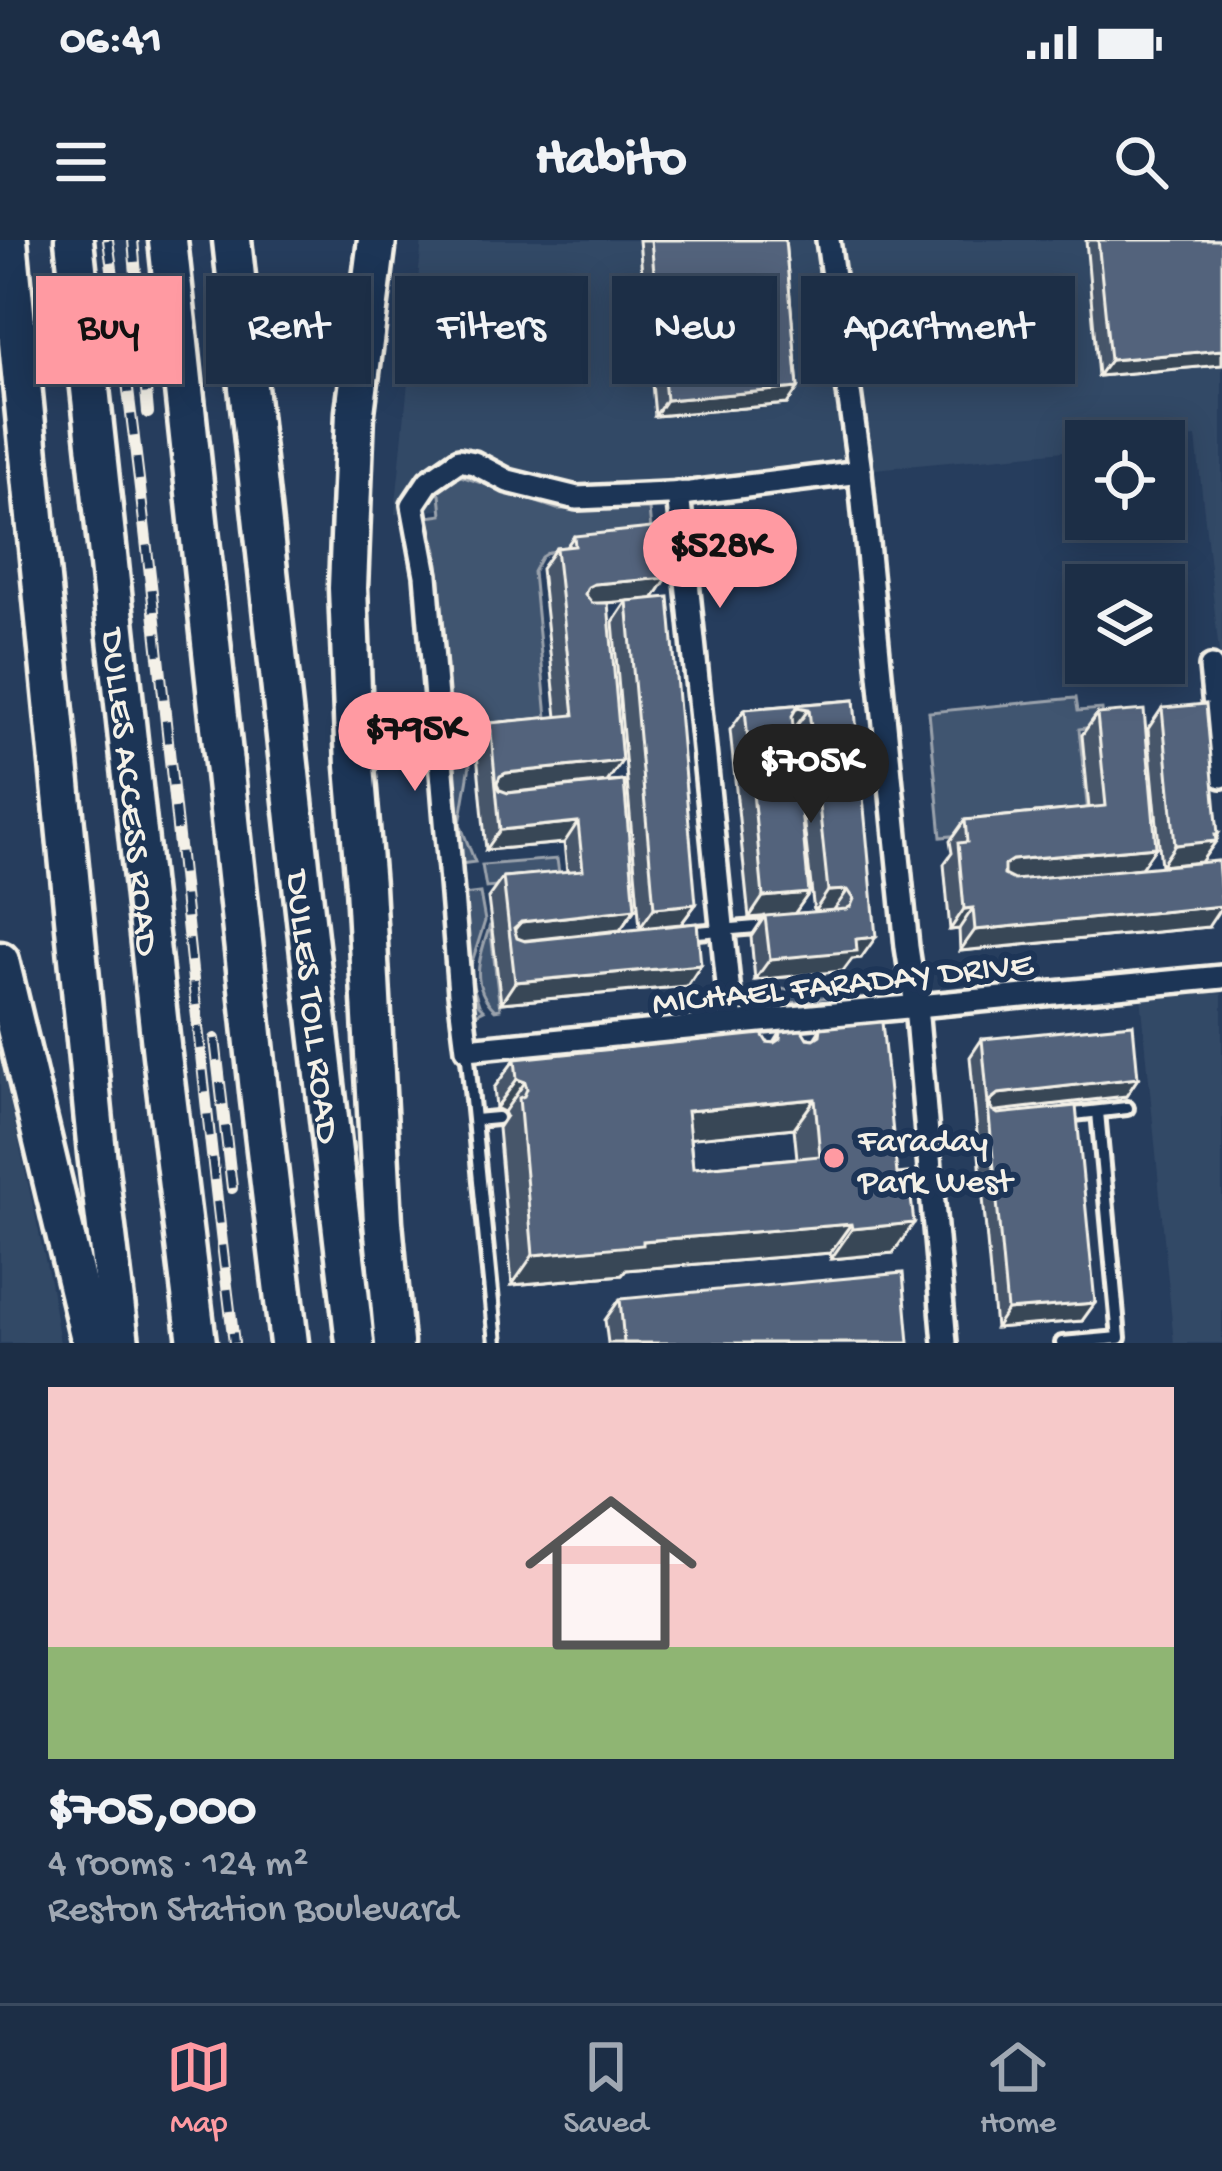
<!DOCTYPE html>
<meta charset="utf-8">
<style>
body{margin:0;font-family:"Gochi Hand",sans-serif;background:#293a51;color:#f1f3f6;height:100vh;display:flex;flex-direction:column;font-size:45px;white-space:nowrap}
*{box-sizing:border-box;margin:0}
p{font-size:39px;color:#a0a8b3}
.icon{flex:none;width:66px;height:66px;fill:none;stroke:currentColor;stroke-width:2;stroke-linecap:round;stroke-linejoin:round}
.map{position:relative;height:1103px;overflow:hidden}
.drawer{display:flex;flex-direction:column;background:#1c2e46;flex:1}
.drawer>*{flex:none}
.banner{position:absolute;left:36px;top:36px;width:1152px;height:108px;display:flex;gap:24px}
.fabs{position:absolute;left:1065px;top:180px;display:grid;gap:24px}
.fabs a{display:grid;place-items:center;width:120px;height:120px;border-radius:0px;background:#1c2e46;box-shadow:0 6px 30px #0003,0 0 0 3px #3a4a5f;font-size:60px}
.price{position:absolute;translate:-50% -102px;padding:0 27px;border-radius:42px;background:#ff9aa2;color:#111;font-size:39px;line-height:78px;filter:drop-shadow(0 3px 6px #0008)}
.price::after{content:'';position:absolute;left:50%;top:72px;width:36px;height:27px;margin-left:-18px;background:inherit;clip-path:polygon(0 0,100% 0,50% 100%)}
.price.active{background:#222;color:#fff}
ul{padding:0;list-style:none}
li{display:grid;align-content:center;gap:24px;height:636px;padding:0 48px}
li span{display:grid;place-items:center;height:372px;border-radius:0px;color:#555}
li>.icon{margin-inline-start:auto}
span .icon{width:216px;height:216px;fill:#fffc;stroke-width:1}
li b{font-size:51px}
.tag{padding:0 42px;border-radius:0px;background:#1c2e46;box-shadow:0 6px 30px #0003,0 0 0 3px #3a4a5f;font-size:42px;line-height:108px}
.tag.active{background:#ff9aa2;color:#111}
.status{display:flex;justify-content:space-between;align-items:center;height:84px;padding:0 60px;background:#1c2e46;direction:ltr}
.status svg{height:33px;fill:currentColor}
header{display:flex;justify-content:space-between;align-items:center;height:156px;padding:0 48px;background:#1c2e46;font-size:54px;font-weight:800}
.dock{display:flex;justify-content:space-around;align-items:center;height:168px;border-top:3px solid #3a4a5f;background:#1c2e46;font-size:33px;color:#a0a8b3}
.dock a{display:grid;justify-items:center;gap:6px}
.dock .active{color:#ff9aa2}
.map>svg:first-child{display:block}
.built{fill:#334966}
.green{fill:#40546f;stroke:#9aa2ac;stroke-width:3}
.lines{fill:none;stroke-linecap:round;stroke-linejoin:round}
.lane-casing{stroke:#f4f1e8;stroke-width:20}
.street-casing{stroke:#f4f1e8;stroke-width:30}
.highway-casing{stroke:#f4f1e8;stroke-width:45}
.lane{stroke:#1d3557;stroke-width:10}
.street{stroke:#1d3557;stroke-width:21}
.highway{stroke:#1d3557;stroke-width:36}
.rail-casing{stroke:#f4f1e8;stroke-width:12}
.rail{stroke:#1d3557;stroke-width:8;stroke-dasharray:22;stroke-linecap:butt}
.wall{fill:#47566a;stroke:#f4f1e8;stroke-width:3;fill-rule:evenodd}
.shaded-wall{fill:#394656;stroke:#f4f1e8;stroke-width:3}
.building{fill:#52647b;stroke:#f4f1e8;stroke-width:3;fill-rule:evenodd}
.poi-dot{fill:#ff9aa2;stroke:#1d3557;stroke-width:4.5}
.labels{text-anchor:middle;stroke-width:12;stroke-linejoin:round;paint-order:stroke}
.street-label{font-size:36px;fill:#f4f1e8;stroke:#1d3557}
.poi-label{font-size:36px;fill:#f4f1e8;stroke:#1d3557;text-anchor:start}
</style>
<div class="status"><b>06:41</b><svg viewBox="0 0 49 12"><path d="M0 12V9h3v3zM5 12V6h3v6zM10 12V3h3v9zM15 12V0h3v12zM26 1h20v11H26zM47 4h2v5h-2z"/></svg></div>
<header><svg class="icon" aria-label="menu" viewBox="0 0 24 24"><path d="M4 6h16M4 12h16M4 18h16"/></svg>Habito<svg class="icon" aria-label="search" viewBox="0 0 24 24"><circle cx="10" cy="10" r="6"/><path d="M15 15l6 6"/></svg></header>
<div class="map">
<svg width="1222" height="1103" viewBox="0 0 1222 1103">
<rect width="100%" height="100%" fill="#263d5d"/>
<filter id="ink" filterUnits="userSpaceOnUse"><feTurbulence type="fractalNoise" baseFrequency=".00833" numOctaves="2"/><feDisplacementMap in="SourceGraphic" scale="24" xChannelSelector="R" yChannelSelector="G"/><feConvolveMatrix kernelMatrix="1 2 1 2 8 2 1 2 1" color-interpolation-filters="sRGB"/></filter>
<g filter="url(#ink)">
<!-- built -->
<g class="built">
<path d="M422 0H1222V440L1196 197 1160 201H1086V209L395 274Z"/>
<path d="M1140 745 1222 754V1103H1174Z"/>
<path d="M0 818 50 1042 60 1103H0Z"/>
</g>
<!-- green -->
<g class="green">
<path d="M461 236 557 269H649L652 302 549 312 541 317 533 332 548 488 452 497 437 311 428 277 442 275 440 254 433 253 439 246Z"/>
<path d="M1076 458 1078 471 1102 469 1104 485 1079 489 1089 583 941 597 929 472Z"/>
<path d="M467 500 470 525 460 584 475 622 460 624 452 502Z"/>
<path d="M557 619 560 641 486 648 482 625Z"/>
<path d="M480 653 485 681 471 725 473 746 479 765 484 770 474 775 471 769 463 655Z"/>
<path d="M490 685 500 769 495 770C468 744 480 716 490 685Z"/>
<path d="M858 742 860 749C834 756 786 767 761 763 751 762 751 759 744 753Z"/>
</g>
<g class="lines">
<defs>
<g id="lane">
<path d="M685 693 768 686"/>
<path d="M467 809 496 1103"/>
<path d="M1065 875 1127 868"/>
<path d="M475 880 497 878"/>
<path d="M1062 1103 1119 1098 1098 872"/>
</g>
<g id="street">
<path d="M828 0 860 232 907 707 916 766 945 1103"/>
<path d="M860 232 690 253 577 258 508 241 474 223 459 220 429 241 413 265 426 335 460 753 467 809 1222 737"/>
<path d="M678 253 732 784"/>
<path d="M1211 427 1222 536"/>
</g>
<g id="highway">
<path d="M8 0 97 913 120 1103"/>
<path id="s1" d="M74 0 162 815 197 1103"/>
<path d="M168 0 260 860 289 1103"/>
<path id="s2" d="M232 0 304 662 355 1103"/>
<path d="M377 0 355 172 348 348 355 526 365 646 383 982 394 1103"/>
<path d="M0 721 91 1103"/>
</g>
</defs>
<!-- lane casing -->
<use href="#lane" class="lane-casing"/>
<!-- street casing -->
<use href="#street" class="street-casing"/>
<!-- highway casing -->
<use href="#highway" class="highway-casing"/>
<!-- lane -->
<use href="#lane" class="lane"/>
<!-- street -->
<use href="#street" class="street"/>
<!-- highway -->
<use href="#highway" class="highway"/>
<defs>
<g id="rail">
<path d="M108 0C160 366 188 736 234 1103"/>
<path d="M133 0 148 173"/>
<path d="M215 799 232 948"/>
</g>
</defs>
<!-- rail casing -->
<use href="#rail" class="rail-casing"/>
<!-- rail -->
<use href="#rail" class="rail"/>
</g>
<!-- wall -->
<g class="wall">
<path d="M639 0H785L798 148 787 164 655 176Z"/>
<path d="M1086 0H1222V125L1098 136Z"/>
<path d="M574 296 667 338 653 359 607 363 622 521 607 542 624 541 635 669 620 690 701 725 687 746 501 763 488 658 503 637 567 632 564 603 486 610 476 503 490 483 557 477 541 329 556 308 566 307Z"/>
<path d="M627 361 696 664 681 684 640 688 613 382Z"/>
<path d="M854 460 861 718 852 719 843 731 755 740 751 697 765 676 814 672 793 489 809 653 794 674 749 678 730 490 745 469Z"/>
<path d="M1162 468 1218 594 1216 601 1201 622 1161 626 1148 489Z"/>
<path d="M1097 474 1156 607 1141 628 1208 687 960 711 959 689 950 690 944 624 952 613 950 601 965 580 1089 568 1082 495Z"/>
<path d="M821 788 893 1013 831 1019 830 1013 626 1030 622 1035 512 1045 498 888 506 876 504 872 496 868 494 848 515 819 767 802 774 803 781 792 814 799ZM794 888 797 918 693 928 690 898Z"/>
<path d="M982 799 1138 838 1126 856 993 871 1082 1081 995 1088 970 817Z"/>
<path d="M620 1059 909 1103H608L605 1080Z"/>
</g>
<!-- shaded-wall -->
<g class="shaded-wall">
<path d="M1222 110V125L1098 136 1110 120Z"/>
<path d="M798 148 787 164 655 176 666 160Z"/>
<path d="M667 338 653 359 579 365 588 347 594 344Z"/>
<path d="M797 467 809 469 794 489 782 488Z"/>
<path d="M622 521 607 542 497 554 496 542 500 536 506 533Z"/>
<path d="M578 582 564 603 486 610 500 590Z"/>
<path d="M1218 594 1212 602 1216 601 1201 622 1161 626 1175 605Z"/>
<path d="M1156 607 1141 628 990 646 1004 625 1012 620Z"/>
<path d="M848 650 833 671 814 672 828 651Z"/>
<path d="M809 653 794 674 749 678 763 657Z"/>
<path d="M696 664 681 684 640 688 654 668Z"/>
<path d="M1222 666 1208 687 960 711 975 690Z"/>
<path d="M973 668 959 689 950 690 964 669Z"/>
<path d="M635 669 620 690 511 702 510 695 521 682Z"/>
<path d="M876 697 861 718 852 719 843 731 755 740 770 719 856 699Z"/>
<path d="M701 725 687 746 501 763 515 742Z"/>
<path d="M1138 838 1126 856 989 872 988 863 998 854Z"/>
<path d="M517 839 525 842 504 872 496 868Z"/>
<path d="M815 859 794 888 666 901 687 871Z"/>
<path d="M914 983 893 1013 831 1019 852 989Z"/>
<path d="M851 984 830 1013 626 1030 622 1035 512 1045 533 1015 643 1001Z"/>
<path d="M1095 1063 1082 1081 995 1088 1007 1070Z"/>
</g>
<!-- building -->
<g class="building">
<path d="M651 0H785L798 148 666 160Z"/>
<path d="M1098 0H1222V110L1110 120Z"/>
<path d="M662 287 667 338 594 344 588 347 585 354 592 363H608L622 521 506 533 500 536 497 543 500 550 508 553 624 541 635 669 521 682 514 688 517 698 525 701 697 683 701 725 515 742 503 637 583 630 578 582 500 590 490 483 574 475 556 308 575 306 574 296Z"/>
<path d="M669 357 696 664 654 668 627 361Z"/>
<path d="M854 460 876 697 856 699 857 711 770 719 765 676 846 669 851 666 854 659 848 650 828 651 809 469 797 467 792 476 809 653 763 657 745 469Z"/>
<path d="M1206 464 1218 594H1215L1216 601 1175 605 1162 468Z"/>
<path d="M1144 470 1156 607 1012 620 1004 625V635L1014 640 1218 621 1222 666 975 690 973 668 964 669 958 603 967 602 965 580 1106 566 1097 474Z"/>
<path d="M882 782 897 934 908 933 914 983 852 989 851 984 643 1001V1005L533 1015 519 858 524 856 527 849 525 842 517 839 515 819 762 794 767 802 774 803 780 799 781 792 802 790 807 798 814 799 820 795 821 788ZM815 859 820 916 693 928 687 871Z"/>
<path d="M1133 784 1138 838 998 854 989 861 992 870 998 874 1076 866 1095 1063 1007 1070 982 799Z"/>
<path d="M903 1033 909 1103H624L620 1059Z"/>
</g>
</g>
<!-- markers -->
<circle class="poi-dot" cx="834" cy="918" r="12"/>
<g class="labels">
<!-- street labels -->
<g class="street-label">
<text dy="13" stroke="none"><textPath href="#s1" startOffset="555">DULLES ACCESS ROAD</textPath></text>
<text transform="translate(842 740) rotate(-6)" y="13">MICHAEL FARADAY DRIVE</text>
<text dy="13" stroke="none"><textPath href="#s2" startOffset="771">DULLES TOLL ROAD</textPath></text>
</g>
<!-- poi labels -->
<g class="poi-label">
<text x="858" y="910">Faraday<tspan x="858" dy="41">Park West</tspan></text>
</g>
</g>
</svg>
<div class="fabs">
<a><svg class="icon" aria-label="locate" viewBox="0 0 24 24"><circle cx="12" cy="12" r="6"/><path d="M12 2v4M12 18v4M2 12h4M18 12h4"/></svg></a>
<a><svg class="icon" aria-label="layers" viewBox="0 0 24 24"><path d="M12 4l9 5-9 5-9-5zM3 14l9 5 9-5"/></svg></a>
</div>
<b class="price" style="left:720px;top:371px">$528K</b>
<b class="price" style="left:415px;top:554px">$795K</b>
<b class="price active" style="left:811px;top:586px">$705K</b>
<div class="banner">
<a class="tag active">Buy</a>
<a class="tag">Rent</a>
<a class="tag">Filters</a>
<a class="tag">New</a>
<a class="tag">Apartment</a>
</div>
</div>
<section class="drawer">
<ul>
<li><span style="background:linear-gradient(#f6c9c9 70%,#8fb573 0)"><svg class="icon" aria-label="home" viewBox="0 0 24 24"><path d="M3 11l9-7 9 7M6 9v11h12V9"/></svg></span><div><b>$705,000</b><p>4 rooms · 124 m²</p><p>Reston Station Boulevard</p></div></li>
</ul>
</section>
<nav class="dock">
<a class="active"><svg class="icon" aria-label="map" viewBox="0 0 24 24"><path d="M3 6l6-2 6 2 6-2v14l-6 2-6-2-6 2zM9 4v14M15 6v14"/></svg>Map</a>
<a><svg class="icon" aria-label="saved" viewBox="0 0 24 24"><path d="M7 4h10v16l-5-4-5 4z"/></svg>Saved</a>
<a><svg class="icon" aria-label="home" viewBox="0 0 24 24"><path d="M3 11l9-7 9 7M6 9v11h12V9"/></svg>Home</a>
</nav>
